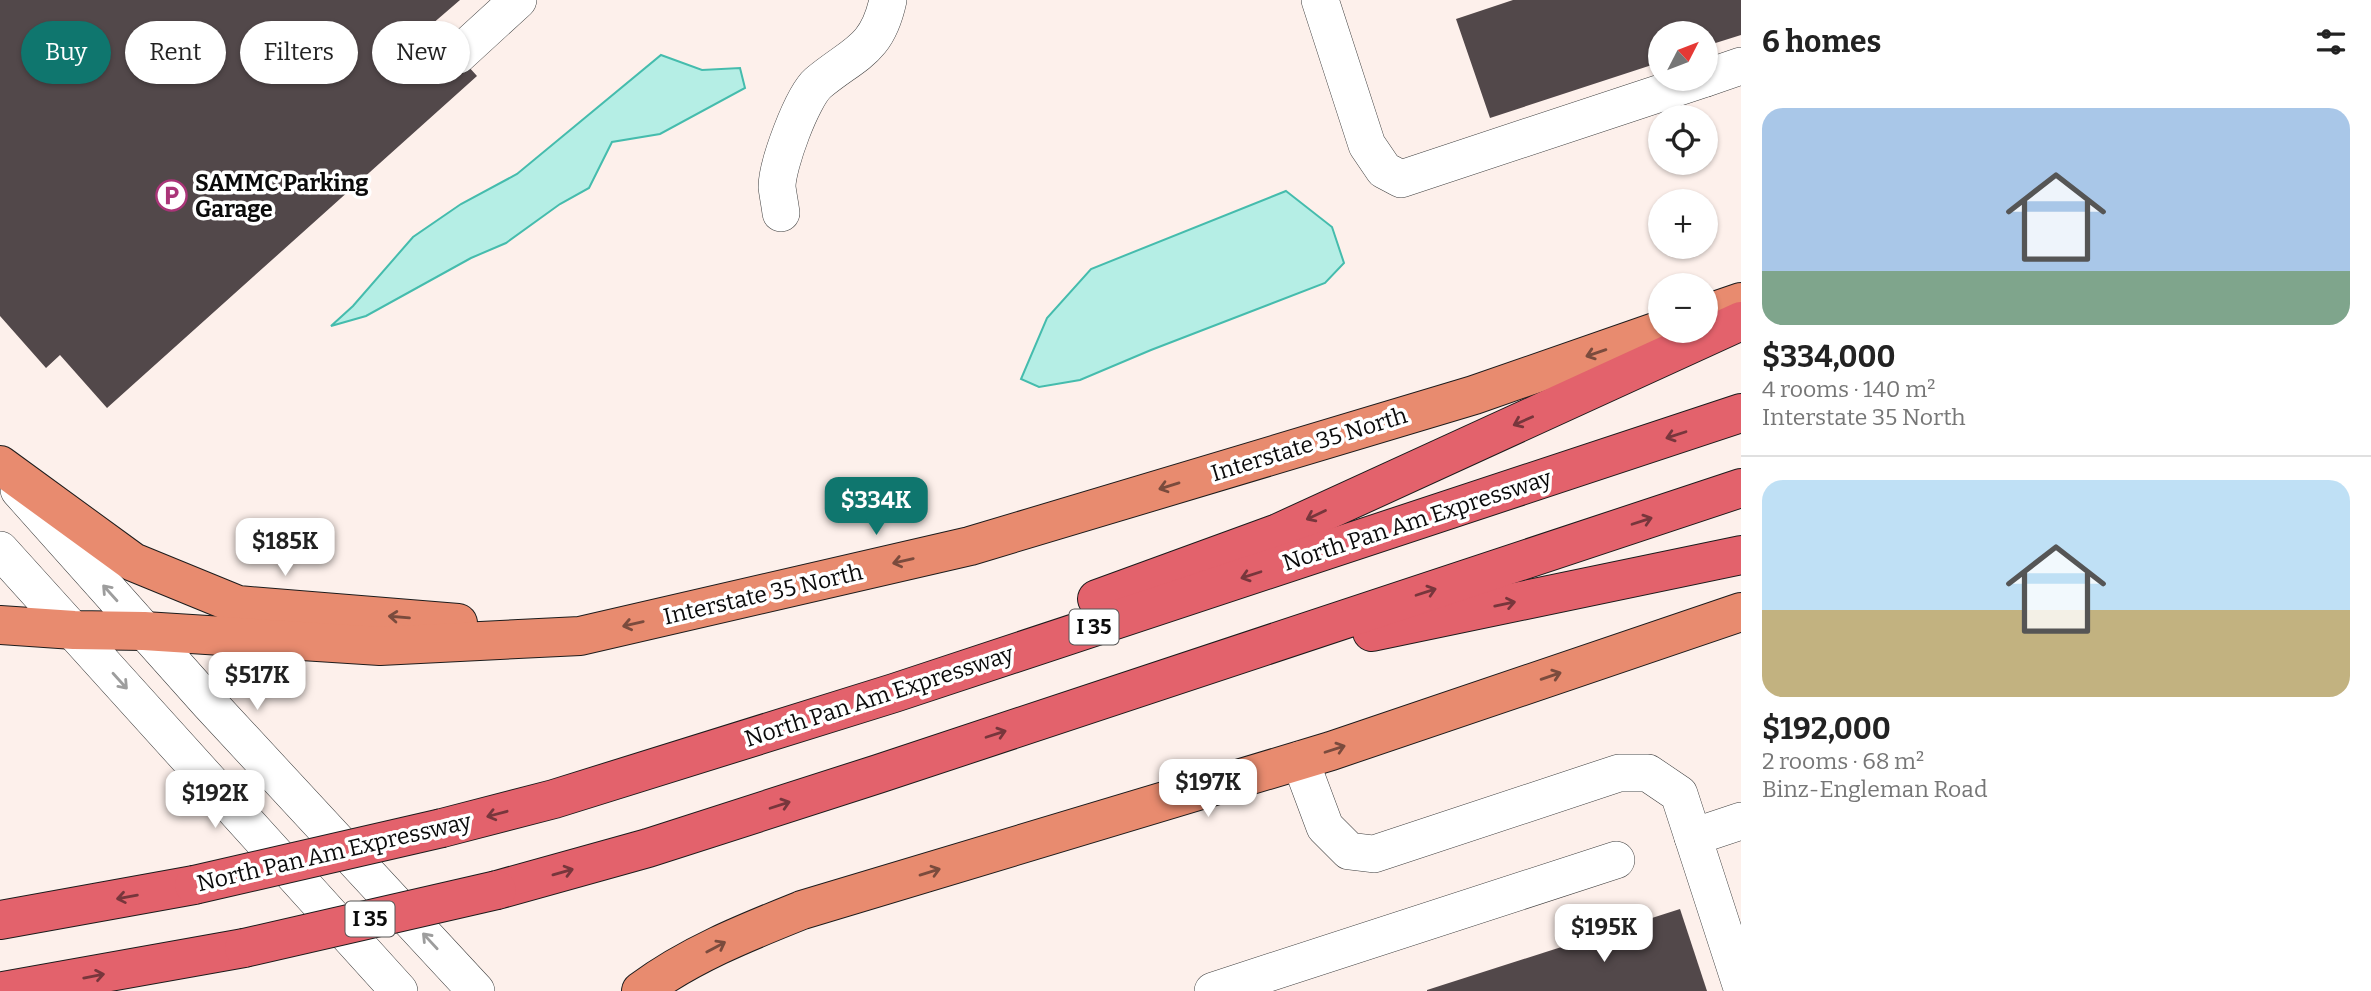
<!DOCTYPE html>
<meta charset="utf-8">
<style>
body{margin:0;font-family:Bitter,serif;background:#f6f6f6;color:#222;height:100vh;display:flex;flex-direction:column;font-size:26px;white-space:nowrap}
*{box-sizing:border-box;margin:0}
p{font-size:23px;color:#767676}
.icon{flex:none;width:38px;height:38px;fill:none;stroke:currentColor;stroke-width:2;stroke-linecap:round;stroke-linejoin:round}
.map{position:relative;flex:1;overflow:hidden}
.drawer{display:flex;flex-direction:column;background:#fff;width:630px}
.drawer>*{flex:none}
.hud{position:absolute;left:21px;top:21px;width:665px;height:63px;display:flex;gap:14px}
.needle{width:46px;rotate:48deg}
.buttons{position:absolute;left:1648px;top:21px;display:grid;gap:14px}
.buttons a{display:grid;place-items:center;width:70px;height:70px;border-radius:50%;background:#fff;box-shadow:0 2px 5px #0004;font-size:35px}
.price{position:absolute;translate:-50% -60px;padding:0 16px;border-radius:14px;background:#fff;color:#222;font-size:23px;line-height:46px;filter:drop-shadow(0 2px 4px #0008)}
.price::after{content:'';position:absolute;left:50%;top:42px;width:21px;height:16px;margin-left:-10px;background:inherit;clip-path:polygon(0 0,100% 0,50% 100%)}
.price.active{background:#0f766e;color:#fff}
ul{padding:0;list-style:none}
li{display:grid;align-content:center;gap:14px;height:371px;padding:0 21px}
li+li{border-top:2px solid #e0e0e0}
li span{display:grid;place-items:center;height:217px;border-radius:21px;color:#555}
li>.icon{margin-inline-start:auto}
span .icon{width:126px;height:126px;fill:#fffc;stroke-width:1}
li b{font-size:30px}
h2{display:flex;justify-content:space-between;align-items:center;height:84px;padding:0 21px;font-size:30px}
.tag{padding:0 24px;border-radius:32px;background:#fff;box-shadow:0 2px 5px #0004;font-size:24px;line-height:63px}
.tag.active{background:#0f766e;color:#fff}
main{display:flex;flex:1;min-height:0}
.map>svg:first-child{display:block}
.water{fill:#b5eee5;stroke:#45bcad;stroke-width:2}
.building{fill:#52484a}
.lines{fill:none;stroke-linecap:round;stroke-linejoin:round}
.minor-casing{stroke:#3e3e3e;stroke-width:38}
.major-casing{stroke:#1c1c1c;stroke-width:40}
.highway-casing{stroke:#1c1c1c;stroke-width:40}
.minor{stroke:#fff;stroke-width:37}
.major{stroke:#e88b6f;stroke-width:38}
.highway{stroke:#e3626c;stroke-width:38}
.highway-bridge-casing{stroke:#1c1c1c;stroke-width:40;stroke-linecap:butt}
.highway-bridge{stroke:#e3626c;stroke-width:38}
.oneway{stroke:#7a4b3d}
.oneway2{stroke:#77363c}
.oneway3{stroke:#9d9d9d}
.labels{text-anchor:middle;stroke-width:7;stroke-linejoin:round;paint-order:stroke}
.shield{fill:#fff;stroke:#545454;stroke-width:2}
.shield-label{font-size:21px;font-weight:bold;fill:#0b0b0b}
.poi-label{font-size:23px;font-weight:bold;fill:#0b0b0b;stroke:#fff;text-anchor:start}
.street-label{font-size:23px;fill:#0b0b0b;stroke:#fff}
</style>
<main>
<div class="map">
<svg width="1741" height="991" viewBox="0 0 1741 991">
<rect width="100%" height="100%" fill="#fdf0eb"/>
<!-- water -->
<g class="water">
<path d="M661 55 702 70 740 68 745 88 660 134 612 142 589 188 560 204 506 243 471 258 366 316 331 326 353 306 413 237 461 204 517 174Z"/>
<path d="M1286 191 1332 227 1344 263 1325 283 1151 350 1080 380 1039 387 1021 379 1047 318 1091 269Z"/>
</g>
<!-- building -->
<g class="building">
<path d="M0 0H460L431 25 477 76 107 408 60 355 46 368 0 316Z"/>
<path d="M1513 0H1741V35L1706 46V33H1661V62L1490 118 1456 19Z"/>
<path d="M1680 909 1707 991H1427V990Z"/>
</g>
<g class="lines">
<defs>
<g id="minor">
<path d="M1320 0 1367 145 1384 170 1401 179 1703 79"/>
<path d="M458 55 518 0"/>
<path d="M1706 78 1741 66"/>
<path d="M781 213C780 205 778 195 777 187 777 165 802 97 818 83 854 53 877 51 888 0"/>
<path d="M19 490 209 703 476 991"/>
<path d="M0 550 399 991"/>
<path d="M1300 760 1325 827 1349 851 1374 854 1619 773H1648L1679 794 1741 985"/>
<path d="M1693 837 1741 821"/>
<path d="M1213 991 1616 860"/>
</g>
<g id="major">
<path d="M1706 314 1741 302"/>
<path d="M0 465 133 562 238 605 458 623"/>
<path d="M0 625 74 630 144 631 380 646 580 636 970 546 1474 395 1661 330"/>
<path d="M641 991C689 955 747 932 802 910L1331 751 1741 612"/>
</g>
<g id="highway">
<path d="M1097 599 1278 533 1741 321"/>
<path d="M1372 632 1741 555"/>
<path d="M442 828 554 799 894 693 1741 413"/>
<path d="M497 890 648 848 878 774 1741 488"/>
<path d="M0 920 194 885"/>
<path d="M3 991 244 948"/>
</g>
</defs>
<!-- minor casing -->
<use href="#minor" class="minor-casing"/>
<!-- major casing -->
<use href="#major" class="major-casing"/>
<!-- highway casing -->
<use href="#highway" class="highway-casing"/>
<!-- minor -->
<use href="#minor" class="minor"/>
<!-- major -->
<use href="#major" class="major"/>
<!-- highway -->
<use href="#highway" class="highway"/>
<defs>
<g id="highway-bridge">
<path d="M194 885 442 828"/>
<path d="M244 948 497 890"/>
</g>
</defs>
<!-- highway-bridge casing -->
<use href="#highway-bridge" class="highway-bridge-casing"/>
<!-- highway-bridge -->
<use href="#highway-bridge" class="highway-bridge"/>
</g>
<!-- one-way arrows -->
<defs><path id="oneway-shaft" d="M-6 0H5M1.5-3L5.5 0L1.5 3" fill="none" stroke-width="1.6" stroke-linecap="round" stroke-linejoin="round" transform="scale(1.75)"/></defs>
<g class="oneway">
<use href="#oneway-shaft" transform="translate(1596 353) rotate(161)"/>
<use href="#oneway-shaft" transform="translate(1169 486) rotate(163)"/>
<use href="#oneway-shaft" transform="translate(903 561) rotate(167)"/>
<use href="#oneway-shaft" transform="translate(399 617) rotate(-175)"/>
<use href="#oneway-shaft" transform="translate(633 624) rotate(167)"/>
<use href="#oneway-shaft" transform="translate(1551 676) rotate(-19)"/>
<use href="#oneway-shaft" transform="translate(1335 749) rotate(-18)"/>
<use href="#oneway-shaft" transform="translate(930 872) rotate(-17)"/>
<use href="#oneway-shaft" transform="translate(716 947) rotate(-28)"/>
</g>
<g class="oneway2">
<use href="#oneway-shaft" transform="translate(1523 421) rotate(156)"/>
<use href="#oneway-shaft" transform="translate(1676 435) rotate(162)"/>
<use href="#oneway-shaft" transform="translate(1316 515) rotate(155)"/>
<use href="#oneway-shaft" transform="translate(1642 521) rotate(-18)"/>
<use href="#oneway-shaft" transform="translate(1251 575) rotate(162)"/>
<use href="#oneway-shaft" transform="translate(1426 592) rotate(-18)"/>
<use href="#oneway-shaft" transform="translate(1505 604) rotate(-12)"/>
<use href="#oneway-shaft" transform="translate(996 734) rotate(-18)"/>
<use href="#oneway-shaft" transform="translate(780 805) rotate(-18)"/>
<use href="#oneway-shaft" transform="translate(497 814) rotate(165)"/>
<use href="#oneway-shaft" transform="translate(563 872) rotate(-16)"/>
<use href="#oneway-shaft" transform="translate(127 897) rotate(170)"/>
<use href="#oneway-shaft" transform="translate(94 976) rotate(-11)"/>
</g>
<g class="oneway3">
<use href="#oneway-shaft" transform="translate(110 593) rotate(-132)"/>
<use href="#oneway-shaft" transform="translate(120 681) rotate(48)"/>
<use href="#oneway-shaft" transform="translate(430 941) rotate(-133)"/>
</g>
<!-- icons -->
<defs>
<symbol id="parking-ring" viewBox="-11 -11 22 22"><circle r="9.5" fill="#fff" stroke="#aa3478" stroke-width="1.5"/><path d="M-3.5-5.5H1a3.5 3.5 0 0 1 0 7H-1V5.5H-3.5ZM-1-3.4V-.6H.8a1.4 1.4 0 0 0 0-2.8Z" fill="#aa3478"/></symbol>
</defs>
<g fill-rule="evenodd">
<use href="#parking-ring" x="154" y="178" width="35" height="35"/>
</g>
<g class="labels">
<!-- shield labels -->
<g class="shield">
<rect x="1069.5" y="609.5" width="49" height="35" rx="5"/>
<rect x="345.5" y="901.5" width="49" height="35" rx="5"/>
</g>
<g class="shield-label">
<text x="1094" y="634">I 35</text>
<text x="370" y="926">I 35</text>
</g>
<!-- poi labels -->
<g class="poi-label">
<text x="195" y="191">SAMMC Parking<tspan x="195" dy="26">Garage</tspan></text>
</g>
<!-- street labels -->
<g class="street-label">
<text transform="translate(1309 444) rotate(-17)" y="8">Interstate 35 North</text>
<text transform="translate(1417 520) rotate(-18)" y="8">North Pan Am Expressway</text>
<text transform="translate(763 594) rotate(-13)" y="8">Interstate 35 North</text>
<text transform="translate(879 696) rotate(-18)" y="8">North Pan Am Expressway</text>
<text transform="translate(334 852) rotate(-13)" y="8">North Pan Am Expressway</text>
</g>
</g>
</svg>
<div class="buttons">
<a><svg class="needle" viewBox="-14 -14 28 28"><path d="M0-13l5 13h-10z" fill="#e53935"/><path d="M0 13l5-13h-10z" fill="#767676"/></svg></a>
<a><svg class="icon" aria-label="locate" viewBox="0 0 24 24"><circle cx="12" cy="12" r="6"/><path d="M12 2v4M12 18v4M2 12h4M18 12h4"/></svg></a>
<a>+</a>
<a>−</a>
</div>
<b class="price active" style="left:876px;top:537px">$334K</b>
<b class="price" style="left:285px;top:578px">$185K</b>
<b class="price" style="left:257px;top:712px">$517K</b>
<b class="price" style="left:1208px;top:819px">$197K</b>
<b class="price" style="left:215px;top:830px">$192K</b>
<b class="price" style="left:1604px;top:964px">$195K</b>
<div class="hud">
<a class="tag active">Buy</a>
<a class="tag">Rent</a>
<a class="tag">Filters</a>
<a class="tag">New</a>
</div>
</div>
<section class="drawer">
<h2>6 homes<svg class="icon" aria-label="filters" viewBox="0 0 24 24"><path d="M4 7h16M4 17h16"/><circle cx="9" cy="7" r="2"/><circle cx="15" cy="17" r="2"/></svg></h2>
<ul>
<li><span style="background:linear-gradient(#a9c7e8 75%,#7fa58c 0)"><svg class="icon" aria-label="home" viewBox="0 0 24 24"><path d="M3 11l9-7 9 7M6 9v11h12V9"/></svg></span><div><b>$334,000</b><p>4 rooms · 140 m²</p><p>Interstate 35 North</p></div></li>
<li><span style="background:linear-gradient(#bfe0f5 60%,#c2b280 0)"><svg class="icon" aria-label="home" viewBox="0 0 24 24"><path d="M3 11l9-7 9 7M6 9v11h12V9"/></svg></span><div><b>$192,000</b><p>2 rooms · 68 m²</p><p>Binz-Engleman Road</p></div></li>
</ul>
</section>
</main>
